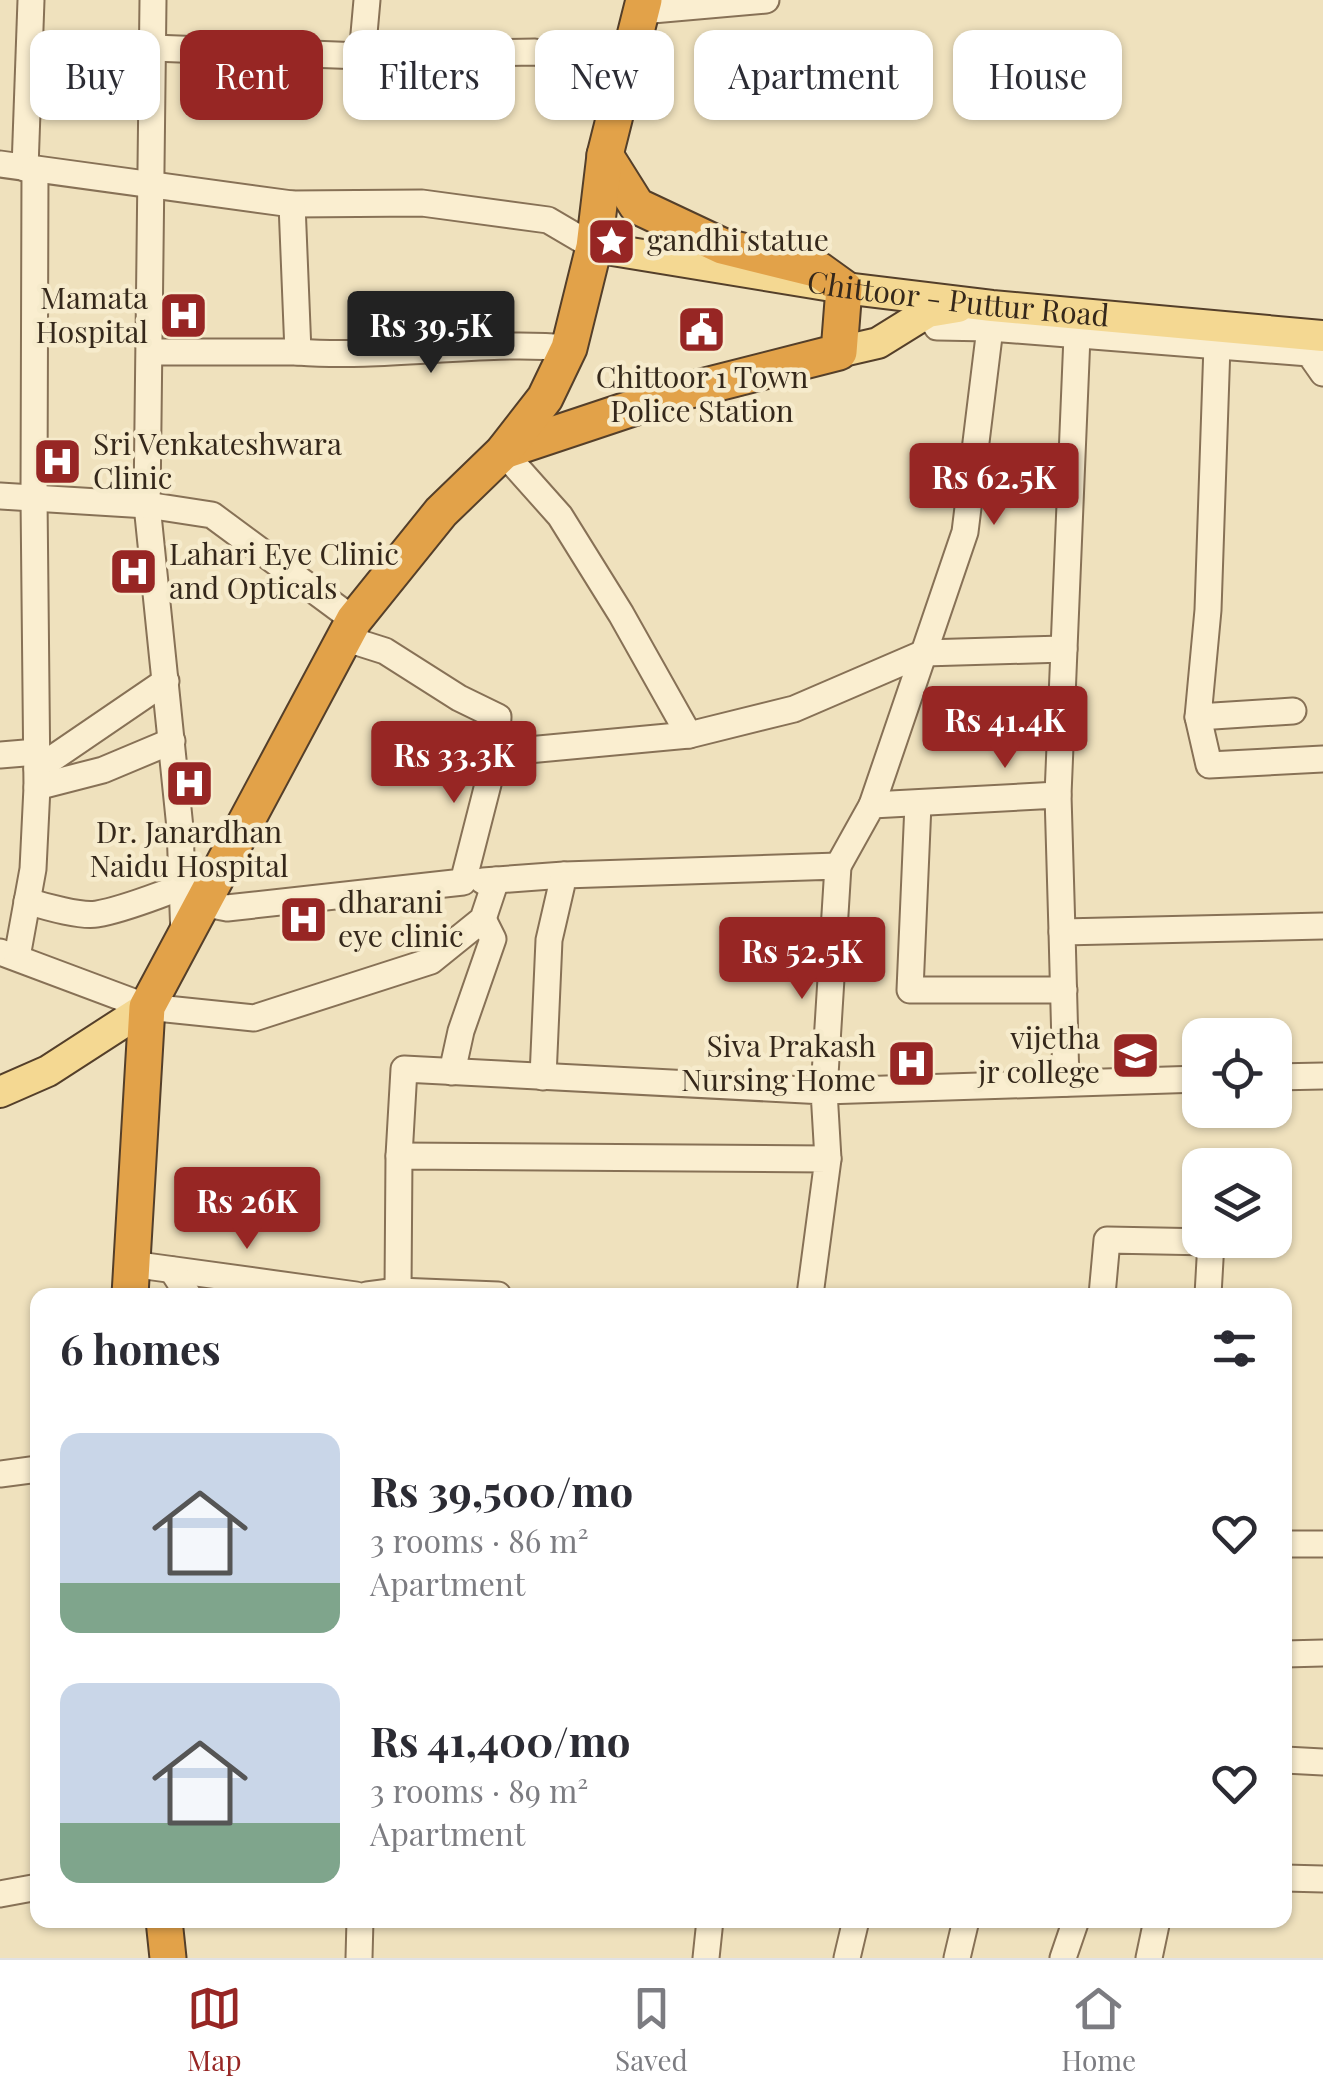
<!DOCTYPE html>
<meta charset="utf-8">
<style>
body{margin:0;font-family:"Playfair Display",serif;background:#f2f2f3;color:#2b2b33;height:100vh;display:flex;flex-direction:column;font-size:38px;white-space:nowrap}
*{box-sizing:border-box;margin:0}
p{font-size:32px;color:#7c7c81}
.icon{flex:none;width:55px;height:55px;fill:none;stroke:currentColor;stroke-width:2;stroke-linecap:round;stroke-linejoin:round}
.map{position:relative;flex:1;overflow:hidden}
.side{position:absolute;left:30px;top:1288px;width:1262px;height:640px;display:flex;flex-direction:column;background:#fff;border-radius:20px;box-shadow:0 2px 8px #0004}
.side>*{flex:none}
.banner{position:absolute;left:30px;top:30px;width:1265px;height:90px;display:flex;gap:20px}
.controls{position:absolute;left:1182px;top:1018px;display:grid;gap:20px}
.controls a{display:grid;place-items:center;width:110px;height:110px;border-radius:20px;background:#fff;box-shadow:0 2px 8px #0004;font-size:50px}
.price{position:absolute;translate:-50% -85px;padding:0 22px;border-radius:10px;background:#972624;color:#fff;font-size:32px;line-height:65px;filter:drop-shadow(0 2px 5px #0008)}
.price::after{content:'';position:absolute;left:50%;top:60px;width:30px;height:22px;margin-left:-15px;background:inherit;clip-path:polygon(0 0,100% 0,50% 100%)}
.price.selected{background:#222;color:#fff}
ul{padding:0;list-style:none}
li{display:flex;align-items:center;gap:30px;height:250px;padding:0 30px}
li span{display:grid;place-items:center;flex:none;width:280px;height:200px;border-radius:20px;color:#555}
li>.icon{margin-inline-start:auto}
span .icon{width:120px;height:120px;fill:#fffc;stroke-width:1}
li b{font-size:42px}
h2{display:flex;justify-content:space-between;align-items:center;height:120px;padding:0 30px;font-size:42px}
.pill{padding:0 35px;border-radius:20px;background:#fff;box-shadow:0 2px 8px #0004;font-size:35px;line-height:90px}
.pill.selected{background:#972624;color:#fff}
.tabs{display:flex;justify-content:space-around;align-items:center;height:140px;border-top:2px solid #e1e1e2;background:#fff;font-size:28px;color:#7c7c81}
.tabs a{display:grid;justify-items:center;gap:5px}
.tabs .selected{color:#972624}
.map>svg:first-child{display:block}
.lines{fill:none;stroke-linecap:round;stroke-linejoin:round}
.minor-casing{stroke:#877156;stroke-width:29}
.major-casing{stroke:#543f2a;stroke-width:34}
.highway-casing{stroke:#543f2a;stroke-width:39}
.minor{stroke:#faeed0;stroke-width:25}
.major{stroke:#f4d892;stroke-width:30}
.highway{stroke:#e2a249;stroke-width:35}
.labels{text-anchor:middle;stroke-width:9;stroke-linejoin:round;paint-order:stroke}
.poi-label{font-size:30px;fill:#35281b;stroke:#f6ebcc;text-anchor:start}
.street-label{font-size:30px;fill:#35281b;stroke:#f6ebcc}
</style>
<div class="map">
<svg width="1323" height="1958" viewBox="0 0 1323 1958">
<rect width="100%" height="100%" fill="#efe1bd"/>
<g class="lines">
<defs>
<g id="minor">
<path d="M153 0 147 505 180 828 184 936"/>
<path d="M367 0 362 56 385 62 434 54 535 52 625 75"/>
<path d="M641 11 766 0"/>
<path d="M153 48 362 56"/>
<path d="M0 164 292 204 422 203 548 220 594 247"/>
<path d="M25 168 31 0"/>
<path d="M990 328 1309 353 1323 373"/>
<path d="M1217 345 1208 610 1198 717 1293 711"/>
<path d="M150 352H298L292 204"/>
<path d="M298 352C388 359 478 340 569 348"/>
<path d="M503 452 560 516 621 614 689 735 794 709 924 653 1064 649 1058 795"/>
<path d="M0 496 147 505 212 515 354 620"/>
<path d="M344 638 385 651 459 698 498 717 496 753"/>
<path d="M1064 649 1077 336"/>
<path d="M1198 717 1209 765 1323 759"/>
<path d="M0 755 37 752"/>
<path d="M37 769 166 681"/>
<path d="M37 787 103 770 172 741"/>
<path d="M918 804 910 990H1064"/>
<path d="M872 805 965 532 990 328 937 327 921 299"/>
<path d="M838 866 872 805 1058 795 1062 932"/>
<path d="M483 881 564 875"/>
<path d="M27 901C43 906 82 917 97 914 126 909 155 896 182 887"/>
<path d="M201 903 227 908 463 882 496 753 689 735"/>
<path d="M0 952 147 1007 254 1018 431 961 483 919 496 880"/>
<path d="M17 957 33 869 37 787 34 498 35 169"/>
<path d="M452 1072 461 1031 493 939 483 919"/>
<path d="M543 1077 549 940 564 875 838 866 824 1091 1200 1079"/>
<path d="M1275 1077 1323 1076"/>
<path d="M1066 1083 1062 932 1323 926"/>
<path d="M399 1156 404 1069 824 1091 828 1159"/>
<path d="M131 1264 356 1295"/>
<path d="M172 1270 188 1295"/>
<path d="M398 1291 399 1156 828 1159 810 1295"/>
<path d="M367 1295 398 1291 498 1295"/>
<path d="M1102 1295 1107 1240 1211 1242 1208 1295"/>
<path d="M0 1474 38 1469"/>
<path d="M1285 1544H1323"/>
<path d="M1285 1654 1323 1653"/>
<path d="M1285 1760 1323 1762"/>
<path d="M1285 1878 1323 1879"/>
<path d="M0 1894 38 1887"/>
<path d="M359 1958 360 1920"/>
<path d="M706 1958 710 1920"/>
<path d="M847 1958 856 1920"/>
<path d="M957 1958 966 1920"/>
<path d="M1063 1958 1076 1920"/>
<path d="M1149 1958 1157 1920"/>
</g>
<g id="major">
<path id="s1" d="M594 247 844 288 992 306 1323 336"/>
<path d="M839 352 878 343 928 312 958 307"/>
<path d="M0 1092 48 1071 147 1007"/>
</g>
<g id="highway">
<path d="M504 451 678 393 839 352 844 288 819 270 722 246 637 206 605 155"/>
<path d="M130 1295 147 1007 354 620 441 512 503 452 545 398 569 348 594 247 605 155 644 0"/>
<path d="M164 1920 168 1958"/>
</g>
</defs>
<!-- minor casing -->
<use href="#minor" class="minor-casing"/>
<!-- major casing -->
<use href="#major" class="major-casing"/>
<!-- highway casing -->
<use href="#highway" class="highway-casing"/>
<!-- minor -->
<use href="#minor" class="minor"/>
<!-- major -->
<use href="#major" class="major"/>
<!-- highway -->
<use href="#highway" class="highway"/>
</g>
<!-- icons -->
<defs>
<symbol id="sight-square" viewBox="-11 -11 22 22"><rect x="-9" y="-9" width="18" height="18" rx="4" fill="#972624" stroke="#f6ebcc"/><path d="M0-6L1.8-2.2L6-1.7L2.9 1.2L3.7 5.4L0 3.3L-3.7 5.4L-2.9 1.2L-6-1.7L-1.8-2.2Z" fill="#fff"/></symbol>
<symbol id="hospital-square" viewBox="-11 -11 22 22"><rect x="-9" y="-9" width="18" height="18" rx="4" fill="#972624" stroke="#f6ebcc"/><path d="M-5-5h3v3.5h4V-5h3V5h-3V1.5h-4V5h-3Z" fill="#fff"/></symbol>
<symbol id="civic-square" viewBox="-11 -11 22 22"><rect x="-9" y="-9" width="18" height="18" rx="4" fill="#972624" stroke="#f6ebcc"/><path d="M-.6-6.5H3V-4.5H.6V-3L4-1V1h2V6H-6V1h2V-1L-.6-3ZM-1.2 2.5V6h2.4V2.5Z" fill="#fff"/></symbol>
<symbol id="university-square" viewBox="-11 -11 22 22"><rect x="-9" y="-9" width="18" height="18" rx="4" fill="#972624" stroke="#f6ebcc"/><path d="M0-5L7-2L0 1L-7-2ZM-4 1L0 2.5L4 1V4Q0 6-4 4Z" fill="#fff"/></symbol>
</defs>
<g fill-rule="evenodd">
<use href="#sight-square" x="584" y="214" width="55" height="55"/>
<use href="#hospital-square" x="156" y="288" width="55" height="55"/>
<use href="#civic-square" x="674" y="302" width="55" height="55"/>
<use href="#hospital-square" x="30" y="434" width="55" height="55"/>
<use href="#hospital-square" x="106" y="544" width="55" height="55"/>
<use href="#hospital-square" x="162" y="756" width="55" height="55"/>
<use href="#hospital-square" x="276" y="892" width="55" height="55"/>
<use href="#university-square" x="1108" y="1028" width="55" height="55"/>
<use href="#hospital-square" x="884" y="1036" width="55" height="55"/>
</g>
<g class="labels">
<!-- poi labels -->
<g class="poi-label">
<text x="647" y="251">gandhi statue</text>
<text x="148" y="309" text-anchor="end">Mamata<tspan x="148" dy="34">Hospital</tspan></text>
<text x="702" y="388" text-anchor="middle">Chittoor 1 Town<tspan x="702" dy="34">Police Station</tspan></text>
<text x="93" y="455">Sri Venkateshwara<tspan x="93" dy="34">Clinic</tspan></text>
<text x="169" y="565">Lahari Eye Clinic<tspan x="169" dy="34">and Opticals</tspan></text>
<text x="189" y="843" text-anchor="middle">Dr. Janardhan<tspan x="189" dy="34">Naidu Hospital</tspan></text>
<text x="338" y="913">dharani<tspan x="338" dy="34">eye clinic</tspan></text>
<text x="1100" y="1049" text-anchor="end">vijetha<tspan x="1100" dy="34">jr college</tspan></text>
<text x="876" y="1057" text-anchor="end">Siva Prakash<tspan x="876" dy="34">Nursing Home</tspan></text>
</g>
<!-- street labels -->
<g class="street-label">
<text dy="10" stroke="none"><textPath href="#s1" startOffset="368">Chittoor - Puttur Road</textPath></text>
</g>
</g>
</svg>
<div class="controls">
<a><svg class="icon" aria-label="locate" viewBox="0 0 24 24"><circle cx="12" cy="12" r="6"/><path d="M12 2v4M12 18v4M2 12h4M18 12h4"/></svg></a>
<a><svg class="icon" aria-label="layers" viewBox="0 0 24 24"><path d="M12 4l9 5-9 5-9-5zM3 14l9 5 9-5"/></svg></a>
</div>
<b class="price selected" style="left:431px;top:376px">Rs 39.5K</b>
<b class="price" style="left:994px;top:528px">Rs 62.5K</b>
<b class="price" style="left:1005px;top:771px">Rs 41.4K</b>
<b class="price" style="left:454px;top:806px">Rs 33.3K</b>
<b class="price" style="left:802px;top:1002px">Rs 52.5K</b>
<b class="price" style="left:247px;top:1252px">Rs 26K</b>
<div class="banner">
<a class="pill">Buy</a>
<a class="pill selected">Rent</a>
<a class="pill">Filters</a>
<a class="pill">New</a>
<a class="pill">Apartment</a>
<a class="pill">House</a>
</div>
<section class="side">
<h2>6 homes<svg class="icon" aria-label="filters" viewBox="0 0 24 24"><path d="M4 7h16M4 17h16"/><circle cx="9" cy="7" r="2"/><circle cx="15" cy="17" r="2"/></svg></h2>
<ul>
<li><span style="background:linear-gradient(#c9d6e8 75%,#7fa58c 0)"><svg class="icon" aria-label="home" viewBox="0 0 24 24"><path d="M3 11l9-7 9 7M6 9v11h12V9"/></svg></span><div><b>Rs 39,500/mo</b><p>3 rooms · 86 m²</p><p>Apartment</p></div><svg class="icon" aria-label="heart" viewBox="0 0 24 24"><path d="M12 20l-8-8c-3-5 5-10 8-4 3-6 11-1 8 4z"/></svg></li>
<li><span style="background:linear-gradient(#c9d6e8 70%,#7fa58c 0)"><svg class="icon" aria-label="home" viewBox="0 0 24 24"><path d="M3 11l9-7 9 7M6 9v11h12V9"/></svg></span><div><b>Rs 41,400/mo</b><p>3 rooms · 89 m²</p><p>Apartment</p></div><svg class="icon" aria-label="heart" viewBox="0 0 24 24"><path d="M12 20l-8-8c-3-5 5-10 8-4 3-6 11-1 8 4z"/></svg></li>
</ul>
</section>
</div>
<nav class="tabs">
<a class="selected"><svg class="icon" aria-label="map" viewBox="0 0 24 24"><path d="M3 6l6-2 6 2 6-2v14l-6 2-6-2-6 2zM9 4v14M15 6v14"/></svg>Map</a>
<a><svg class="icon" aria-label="saved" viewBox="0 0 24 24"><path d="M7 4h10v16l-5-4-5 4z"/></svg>Saved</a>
<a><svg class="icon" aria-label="home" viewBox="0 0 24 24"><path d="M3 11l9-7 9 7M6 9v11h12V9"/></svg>Home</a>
</nav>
